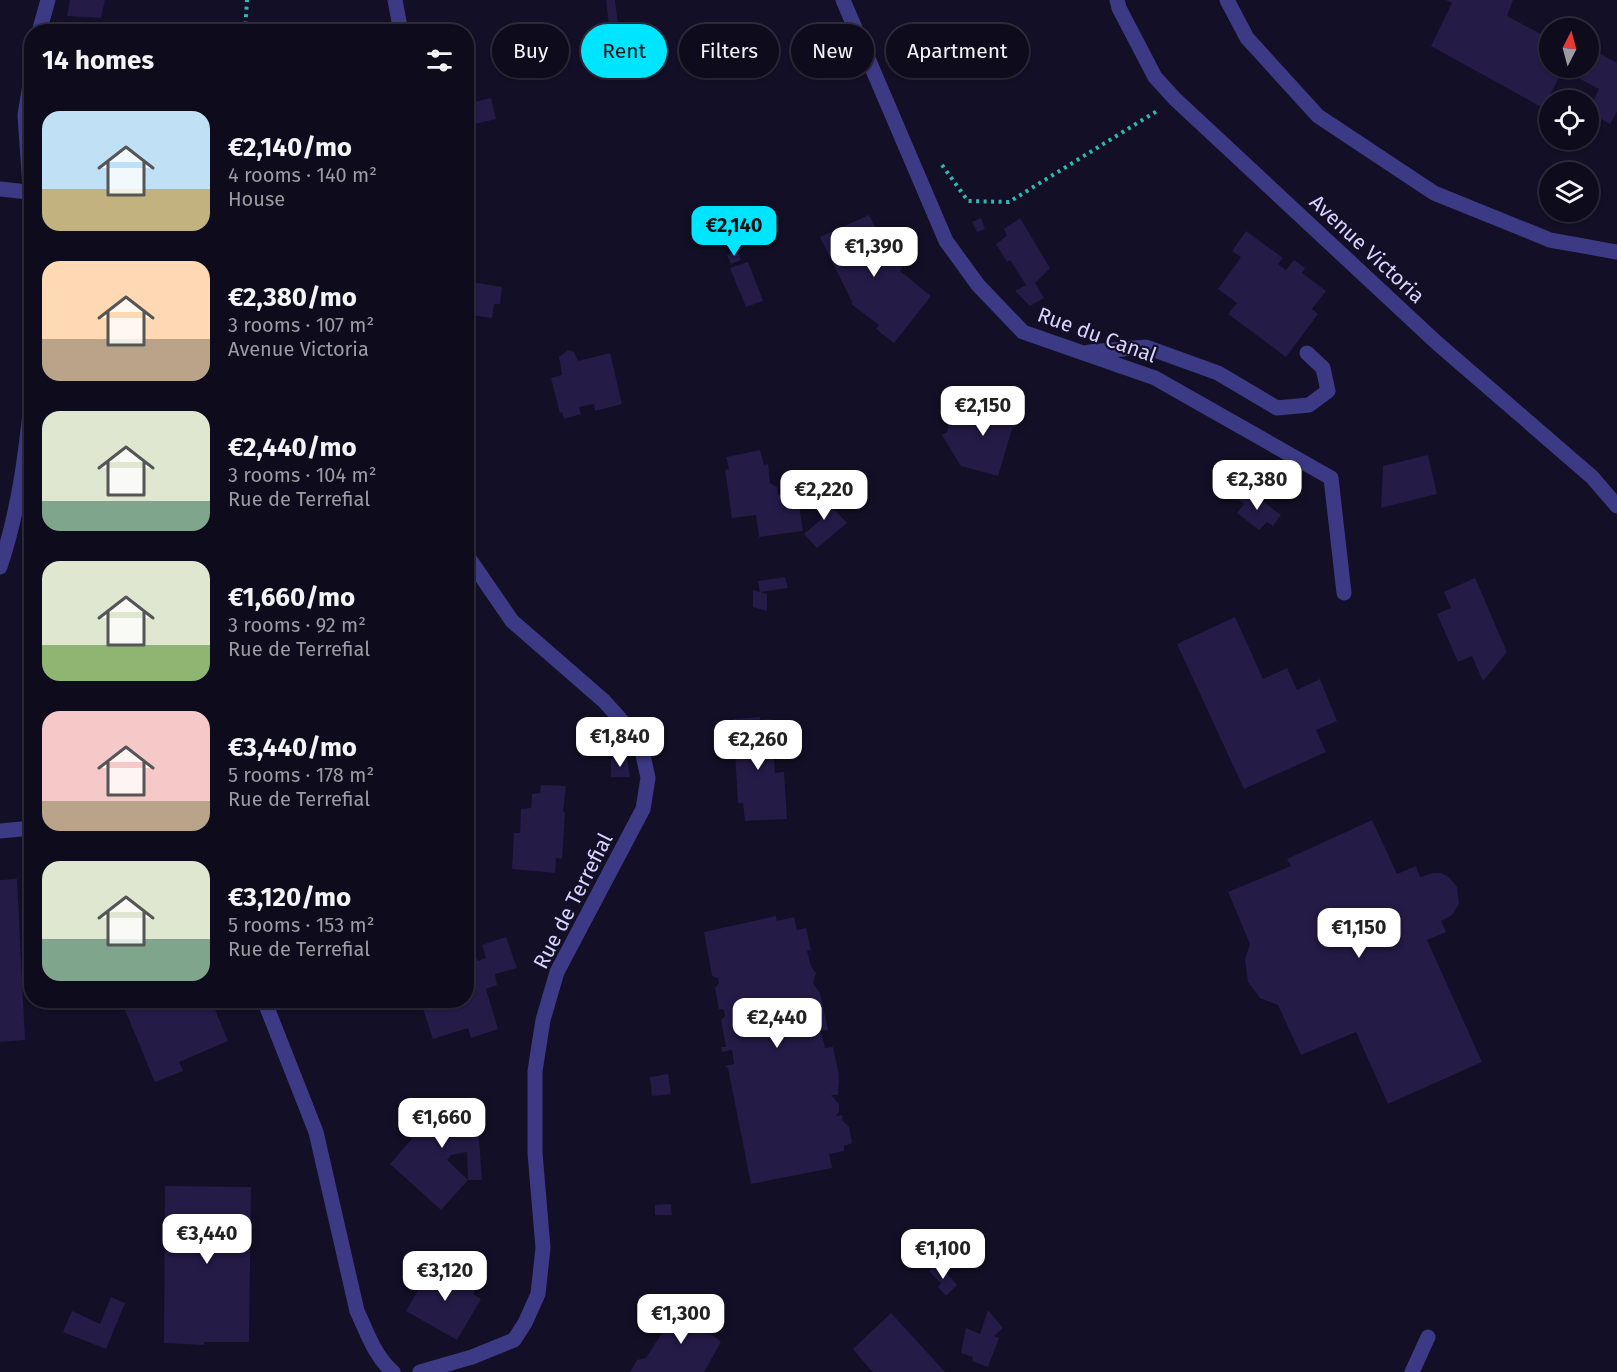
<!DOCTYPE html>
<meta charset="utf-8">
<style>
body{margin:0;font-family:"Fira Sans",sans-serif;background:#1c1929;color:#f1f3f6;height:100vh;display:flex;flex-direction:column;font-size:22px;white-space:nowrap}
*{box-sizing:border-box;margin:0}
p{font-size:20px;color:#9b9ba3}
.icon{flex:none;width:33px;height:33px;fill:none;stroke:currentColor;stroke-width:2;stroke-linecap:round;stroke-linejoin:round}
.map{position:relative;flex:1;overflow:hidden}
.details{position:absolute;left:24px;top:24px;width:450px;height:984px;display:flex;flex-direction:column;background:#0e0b1c;border-radius:24px;box-shadow:0 2px 4px #0004,0 0 0 2px #2e2b3b}
.details>*{flex:none}
.hud{position:absolute;left:492px;top:24px;width:570px;height:54px;display:flex;gap:12px}
.needle{width:39px;rotate:6deg}
.controls{position:absolute;left:1539px;top:18px;display:grid;gap:12px}
.controls a{display:grid;place-items:center;width:60px;height:60px;border-radius:50%;background:#0e0b1c;box-shadow:0 2px 4px #0004,0 0 0 2px #2e2b3b;font-size:30px}
.price{position:absolute;translate:-50% -51px;padding:0 14px;border-radius:12px;background:#fff;color:#222;font-size:20px;line-height:39px;filter:drop-shadow(0 2px 3px #0008)}
.price::after{content:'';position:absolute;left:50%;top:36px;width:18px;height:14px;margin-left:-9px;background:inherit;clip-path:polygon(0 0,100% 0,50% 100%)}
.price.active{background:#00e5ff;color:#111}
ul{padding:0;list-style:none}
li{display:flex;align-items:center;gap:18px;height:150px;padding:0 18px}
li span{display:grid;place-items:center;flex:none;width:168px;height:120px;border-radius:18px;color:#555}
li>.icon{margin-inline-start:auto}
span .icon{width:72px;height:72px;fill:#fffc;stroke-width:1}
li b{font-size:26px}
h2{display:flex;justify-content:space-between;align-items:center;height:72px;padding:0 18px;font-size:26px}
.tag{padding:0 21px;border-radius:27px;background:#0e0b1c;box-shadow:0 2px 4px #0004,0 0 0 2px #2e2b3b;font-size:21px;line-height:54px}
.tag.active{background:#00e5ff;color:#111}
.map>svg:first-child{display:block}
.building{fill:#241b47;fill-rule:evenodd}
.lines{fill:none;stroke-linecap:round;stroke-linejoin:round}
.path{stroke:#2fb8b0;stroke-width:4;stroke-dasharray:3 4.5;stroke-linecap:butt}
.minor{stroke:#3d3a85;stroke-width:15}
.labels{text-anchor:middle;stroke-width:4.5;stroke-linejoin:round;paint-order:stroke}
.street-label{font-size:21px;fill:#d9d4ff;stroke:#130f26}
</style>
<div class="map">
<svg width="1617" height="1372" viewBox="0 0 1617 1372">
<rect width="100%" height="100%" fill="#130f26"/>
<!-- building -->
<g class="building">
<path d="M70 0H105L101 18 67 16Z"/>
<path d="M606 0H615L618 24 609 25Z"/>
<path d="M1446 0H1513L1507 16 1550 39V68H1588V47L1617 63V112L1610 124 1588 112 1599 89 1563 70 1543 108 1431 46 1452 3Z"/>
<path d="M491 98 496 119 466 126V104Z"/>
<path d="M869 215 888 253 903 266 900 271 931 296 894 343 876 329 879 325 851 304 852 302 820 237Z"/>
<path d="M981 218 985 229 977 232 972 222Z"/>
<path d="M1020 218 1050 268 1035 283 1044 298 1030 306 1015 291 1026 285 1010 260 1007 262 996 244 1007 236 1004 229Z"/>
<path d="M1246 231 1283 258 1278 264 1286 270 1294 260 1305 268 1302 273 1326 291 1312 309 1318 314 1286 357 1228 314 1237 303 1218 289 1241 257 1232 251Z"/>
<path d="M737 250 741 260 731 264 727 255Z"/>
<path d="M748 262 763 301 746 307 730 268Z"/>
<path d="M471 282 502 287 500 304H494L492 318 466 314Z"/>
<path d="M568 350 574 352 578 361 610 353 622 404 595 411 594 404 579 407 581 414 564 419 562 412 560 413 551 378 562 375 559 357Z"/>
<path d="M1006 398 1020 423 1012 429 998 476 961 466 942 435 947 432 949 422 955 418 970 419 981 404H995Z"/>
<path d="M760 450 764 465 768 464 770 483 777 487 778 495 797 493 803 531 759 537 756 515 732 518 725 470 729 469 726 457Z"/>
<path d="M1428 455 1437 494 1381 508 1383 466Z"/>
<path d="M1245 488 1281 515 1273 526 1267 522 1259 530 1237 513 1244 504 1237 498Z"/>
<path d="M817 491 847 523 817 548 804 534 824 517 808 499Z"/>
<path d="M785 577 788 588 760 592 767 594V611L753 607V590L760 592 758 581Z"/>
<path d="M1475 578 1507 652 1483 681 1472 656 1458 662 1437 614 1451 608 1444 592Z"/>
<path d="M1235 617 1263 679 1287 668 1297 690 1320 679 1337 721 1316 730 1326 752 1244 789 1177 644Z"/>
<path d="M760 717V720L771 719 775 773 784 772 787 819 745 821 743 803H738L733 719Z"/>
<path d="M627 758 630 777H611V759Z"/>
<path d="M541 785 566 786 563 811 565 812 562 859 556 858 555 873 512 869 514 833H520L521 809 531 808 532 794 540 793Z"/>
<path d="M1372 820 1397 874 1416 866 1420 877 1433 873H1441L1449 877 1457 887 1459 904 1452 915 1441 921 1446 932 1427 940 1482 1062 1388 1104 1356 1032 1301 1055 1278 1005 1260 998 1248 982 1245 959 1250 944 1228 892 1291 866 1287 859Z"/>
<path d="M17 879 25 1040 0 1042V880Z"/>
<path d="M776 916 777 921 794 917 797 930 806 928 811 950 807 951 811 966 816 973 813 983 820 993 828 1030 821 1031 825 1048 833 1047 839 1075 838 1095H831L839 1104V1111L836 1116 842 1115 843 1121 849 1127 852 1143 844 1146V1151L829 1154 832 1168 751 1184 728 1068 724 1066 734 1064 732 1050 722 1052 721 1047H726L721 1020 725 1016 724 1010 719 1009 715 988 719 983 718 978 712 976 704 932Z"/>
<path d="M506 937 517 968 495 974 497 985 486 989 498 1029 471 1038 468 1028 433 1039 420 1000H466V958L475 955 478 961 486 958 482 945Z"/>
<path d="M121 1000H211L228 1041 179 1062 183 1071 155 1082Z"/>
<path d="M668 1074 671 1094 652 1096 650 1077Z"/>
<path d="M476 1097 482 1180H468L441 1210 390 1164 411 1140 409 1105ZM467 1152 468 1180 447 1160 451 1155Z"/>
<path d="M165 1186 251 1187 249 1342H204V1345L164 1343Z"/>
<path d="M671 1204 672 1215H655V1205Z"/>
<path d="M434 1262 476 1288 473 1294 481 1299 457 1340 406 1311Z"/>
<path d="M935 1265 942 1268 957 1285 946 1296 938 1287 941 1283 929 1271Z"/>
<path d="M111 1297 125 1303 106 1349 63 1332 72 1311 100 1324Z"/>
<path d="M692 1298 698 1332 705 1329 721 1342 704 1372H630L637 1360 646 1358 662 1333 671 1332 670 1303Z"/>
<path d="M988 1310 1003 1328 994 1336 999 1338 988 1367 972 1361 973 1357 961 1353 966 1328 980 1334Z"/>
<path d="M891 1313 945 1372H873L869 1368 853 1349Z"/>
</g>
<g class="lines">
<!-- path -->
<g class="path">
<path d="M245 32 247 0"/>
<path d="M942 165 968 201 1009 202 1157 111"/>
</g>
<!-- minor -->
<g class="minor">
<path d="M395 0 401 32"/>
<path d="M843 0 946 241 978 285 1023 332 1155 378 1331 478 1344 593"/>
<path d="M1117 0 1119 8 1155 77 1175 99 1437 343 1592 477 1617 506"/>
<path d="M1227 0 1247 38 1318 116 1434 193 1550 240 1617 252"/>
<path d="M39 32 48 0"/>
<path d="M32 72 25 115 32 217"/>
<path d="M0 189 28 192"/>
<path d="M1089 352 1146 347 1218 373 1277 408 1309 405 1328 391 1323 368 1307 353"/>
<path d="M0 567C19 510 26 453 32 394"/>
<path d="M0 831 32 828"/>
<path d="M264 1000 316 1132 357 1311C367 1332 375 1357 393 1372"/>
<path d="M420 1372 472 1357 514 1340 525 1323 538 1294 543 1248 535 1153V1071L543 1020 557 972 643 809 648 778 640 741 604 701 512 621 466 554"/>
<path d="M1412 1372 1428 1337"/>
</g>
</g>
<g class="labels">
<!-- street labels -->
<g class="street-label">
<text transform="translate(1367 249) rotate(43)" y="7">Avenue Victoria</text>
<text transform="translate(1097 335) rotate(20)" y="7">Rue du Canal</text>
<text transform="translate(573 901) rotate(-63)" y="7">Rue de Terrefial</text>
</g>
</g>
</svg>
<div class="controls">
<a><svg class="needle" viewBox="-14 -14 28 28"><path d="M0-13l5 13h-10z" fill="#e53935"/><path d="M0 13l5-13h-10z" fill="#9b9ba3"/></svg></a>
<a><svg class="icon" aria-label="locate" viewBox="0 0 24 24"><circle cx="12" cy="12" r="6"/><path d="M12 2v4M12 18v4M2 12h4M18 12h4"/></svg></a>
<a><svg class="icon" aria-label="layers" viewBox="0 0 24 24"><path d="M12 4l9 5-9 5-9-5zM3 14l9 5 9-5"/></svg></a>
</div>
<b class="price active" style="left:734px;top:257px">€2,140</b>
<b class="price" style="left:874px;top:278px">€1,390</b>
<b class="price" style="left:983px;top:437px">€2,150</b>
<b class="price" style="left:1257px;top:511px">€2,380</b>
<b class="price" style="left:824px;top:521px">€2,220</b>
<b class="price" style="left:620px;top:768px">€1,840</b>
<b class="price" style="left:758px;top:771px">€2,260</b>
<b class="price" style="left:1359px;top:959px">€1,150</b>
<b class="price" style="left:777px;top:1049px">€2,440</b>
<b class="price" style="left:442px;top:1149px">€1,660</b>
<b class="price" style="left:207px;top:1265px">€3,440</b>
<b class="price" style="left:943px;top:1280px">€1,100</b>
<b class="price" style="left:445px;top:1302px">€3,120</b>
<b class="price" style="left:681px;top:1345px">€1,300</b>
<div class="hud">
<a class="tag">Buy</a>
<a class="tag active">Rent</a>
<a class="tag">Filters</a>
<a class="tag">New</a>
<a class="tag">Apartment</a>
</div>
<section class="details">
<h2>14 homes<svg class="icon" aria-label="filters" viewBox="0 0 24 24"><path d="M4 7h16M4 17h16"/><circle cx="9" cy="7" r="2"/><circle cx="15" cy="17" r="2"/></svg></h2>
<ul>
<li><span style="background:linear-gradient(#bfe0f5 65%,#c2b280 0)"><svg class="icon" aria-label="home" viewBox="0 0 24 24"><path d="M3 11l9-7 9 7M6 9v11h12V9"/></svg></span><div><b>€2,140/mo</b><p>4 rooms · 140 m²</p><p>House</p></div></li>
<li><span style="background:linear-gradient(#ffd9b3 65%,#b9a48a 0)"><svg class="icon" aria-label="home" viewBox="0 0 24 24"><path d="M3 11l9-7 9 7M6 9v11h12V9"/></svg></span><div><b>€2,380/mo</b><p>3 rooms · 107 m²</p><p>Avenue Victoria</p></div></li>
<li><span style="background:linear-gradient(#dfe7d0 75%,#7fa58c 0)"><svg class="icon" aria-label="home" viewBox="0 0 24 24"><path d="M3 11l9-7 9 7M6 9v11h12V9"/></svg></span><div><b>€2,440/mo</b><p>3 rooms · 104 m²</p><p>Rue de Terrefial</p></div></li>
<li><span style="background:linear-gradient(#dfe7d0 70%,#8fb573 0)"><svg class="icon" aria-label="home" viewBox="0 0 24 24"><path d="M3 11l9-7 9 7M6 9v11h12V9"/></svg></span><div><b>€1,660/mo</b><p>3 rooms · 92 m²</p><p>Rue de Terrefial</p></div></li>
<li><span style="background:linear-gradient(#f6c9c9 75%,#b9a48a 0)"><svg class="icon" aria-label="home" viewBox="0 0 24 24"><path d="M3 11l9-7 9 7M6 9v11h12V9"/></svg></span><div><b>€3,440/mo</b><p>5 rooms · 178 m²</p><p>Rue de Terrefial</p></div></li>
<li><span style="background:linear-gradient(#dfe7d0 65%,#7fa58c 0)"><svg class="icon" aria-label="home" viewBox="0 0 24 24"><path d="M3 11l9-7 9 7M6 9v11h12V9"/></svg></span><div><b>€3,120/mo</b><p>5 rooms · 153 m²</p><p>Rue de Terrefial</p></div></li>
</ul>
</section>
</div>
